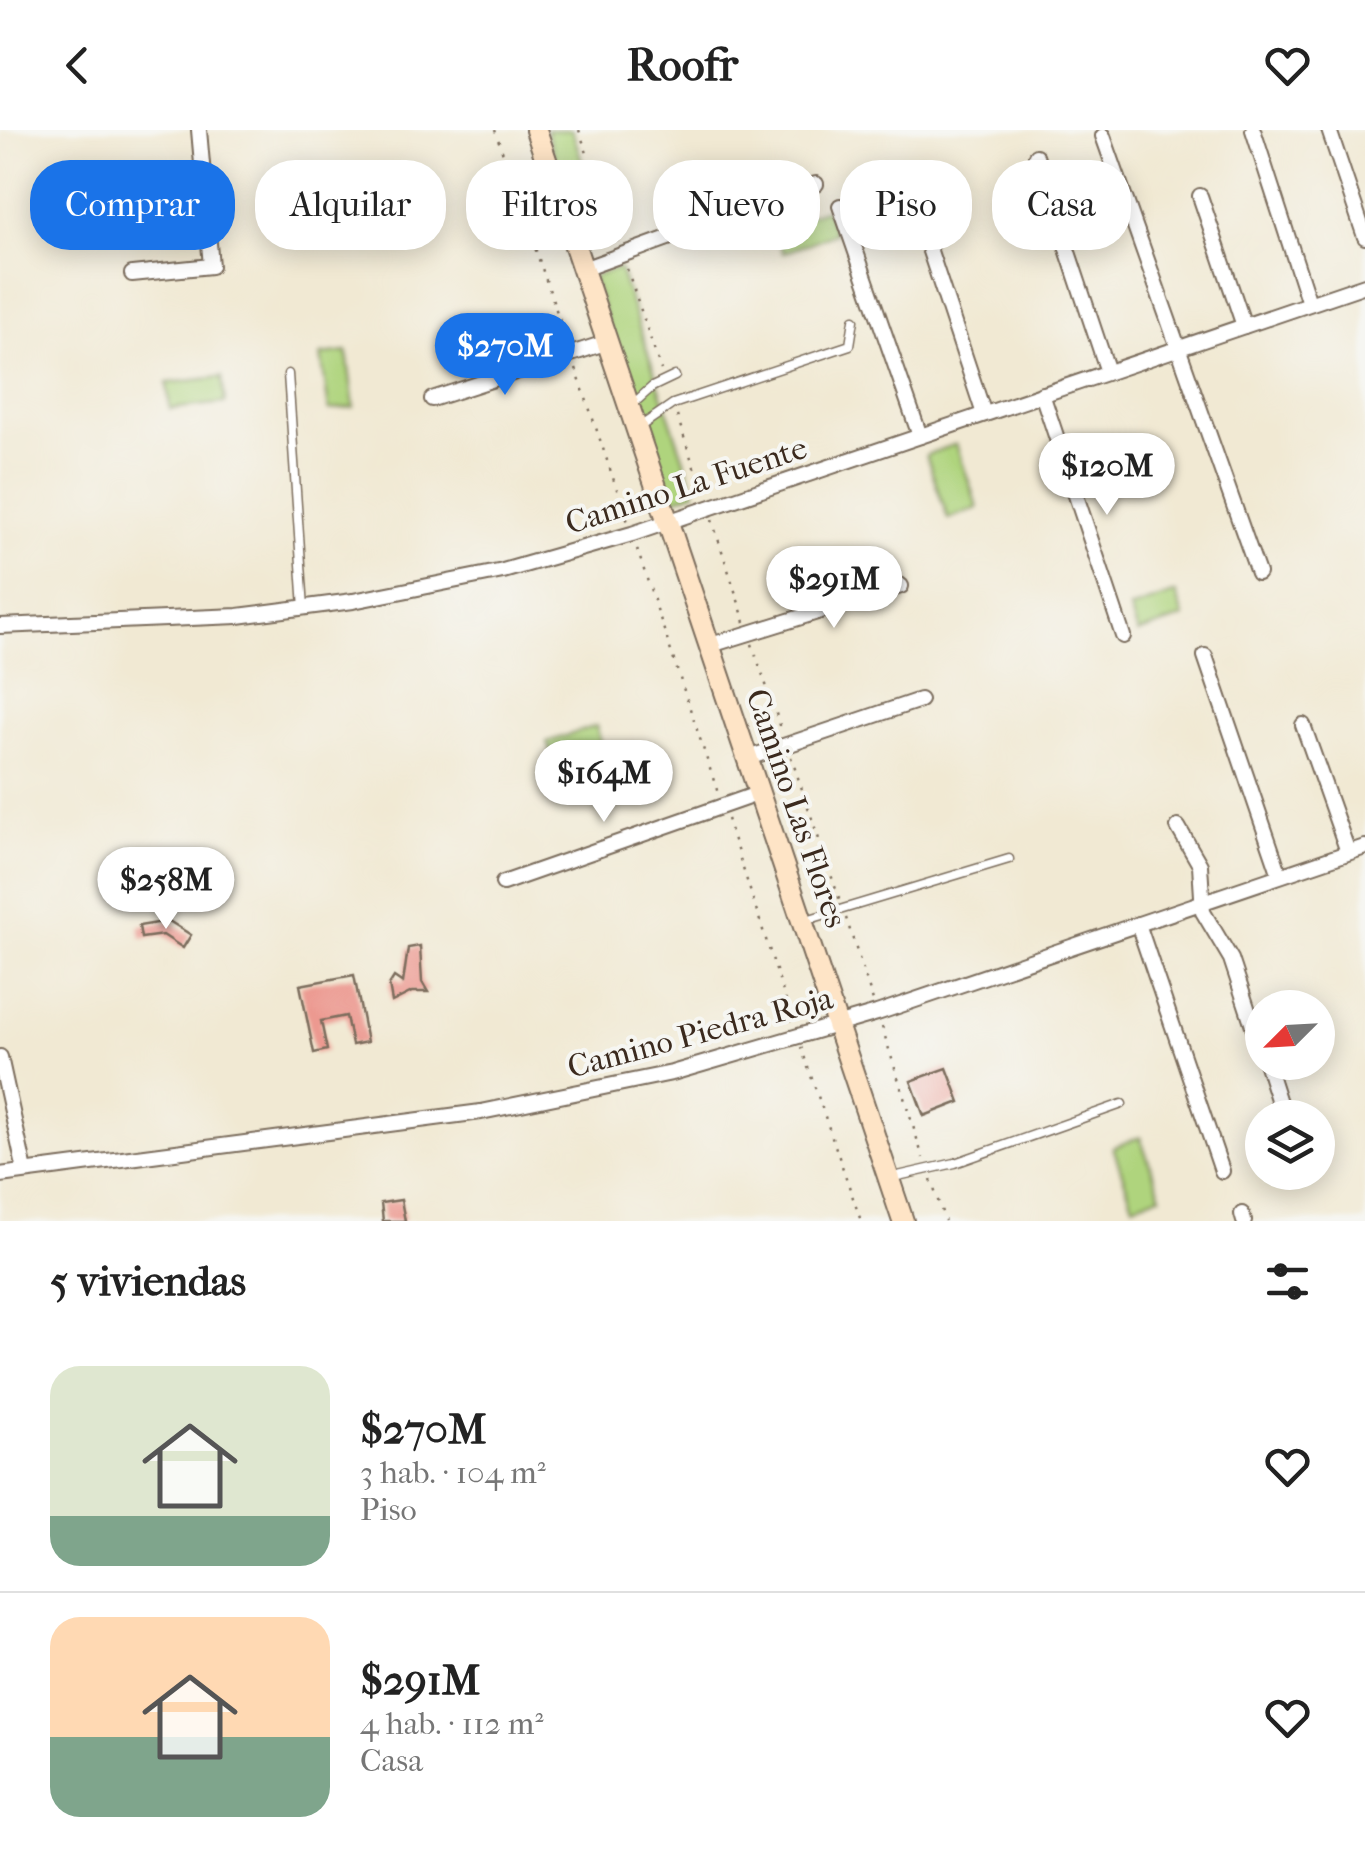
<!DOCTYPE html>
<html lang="es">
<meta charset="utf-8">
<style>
body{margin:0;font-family:"IM FELL French Canon",serif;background:#f6f6f6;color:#222;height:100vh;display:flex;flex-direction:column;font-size:38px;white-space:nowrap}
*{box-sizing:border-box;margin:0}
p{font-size:32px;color:#767676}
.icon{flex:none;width:55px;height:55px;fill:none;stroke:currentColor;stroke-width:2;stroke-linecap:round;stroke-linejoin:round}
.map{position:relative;height:1091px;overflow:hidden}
.details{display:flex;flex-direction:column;background:#fff;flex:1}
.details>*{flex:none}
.guide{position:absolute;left:30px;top:30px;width:1305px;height:90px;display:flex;gap:20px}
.needle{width:65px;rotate:246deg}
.fabs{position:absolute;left:1245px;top:860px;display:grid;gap:20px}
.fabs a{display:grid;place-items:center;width:90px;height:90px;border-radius:50%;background:#fff;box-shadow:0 5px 25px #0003;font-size:50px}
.price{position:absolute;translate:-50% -85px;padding:0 22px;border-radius:35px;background:#fff;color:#222;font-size:32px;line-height:65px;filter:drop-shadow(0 2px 5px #0008)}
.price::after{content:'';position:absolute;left:50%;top:60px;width:30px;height:22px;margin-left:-15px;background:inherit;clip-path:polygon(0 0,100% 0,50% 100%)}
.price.current{background:#1a73e8;color:#fff}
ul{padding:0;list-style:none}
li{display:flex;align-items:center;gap:30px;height:250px;padding:0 50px}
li+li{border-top:2px solid #e0e0e0}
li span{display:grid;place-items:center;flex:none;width:280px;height:200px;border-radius:30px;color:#555}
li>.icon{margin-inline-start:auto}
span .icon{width:120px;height:120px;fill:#fffc;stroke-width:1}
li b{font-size:42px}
h2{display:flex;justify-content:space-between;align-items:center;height:120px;padding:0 50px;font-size:42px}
.tag{padding:0 35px;border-radius:40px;background:#fff;box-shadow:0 5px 25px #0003;font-size:35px;line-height:90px}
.tag.current{background:#1a73e8;color:#fff}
header{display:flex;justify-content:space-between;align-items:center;height:130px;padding:0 50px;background:#fff;font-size:45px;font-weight:700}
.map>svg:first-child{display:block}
.green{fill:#afd47d;stroke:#757f4e;stroke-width:2.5}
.building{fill:#ec9990}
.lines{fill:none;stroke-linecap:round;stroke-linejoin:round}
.lane-casing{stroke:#7b6d5d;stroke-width:11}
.street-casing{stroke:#7b6d5d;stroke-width:18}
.secondary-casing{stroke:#7b6d5d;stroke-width:24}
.path{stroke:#7b6d5d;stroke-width:2.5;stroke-dasharray:2.5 8;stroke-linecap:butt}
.lane{stroke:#fff;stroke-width:8}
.street{stroke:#fff;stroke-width:14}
.secondary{stroke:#fee4c6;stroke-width:20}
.labels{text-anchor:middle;stroke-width:8;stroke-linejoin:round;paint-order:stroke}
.street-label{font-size:32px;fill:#3b2a1e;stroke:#f6f6f2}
</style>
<header><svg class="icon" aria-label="back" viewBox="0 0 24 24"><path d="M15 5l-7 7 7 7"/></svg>Roofr<svg class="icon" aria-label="heart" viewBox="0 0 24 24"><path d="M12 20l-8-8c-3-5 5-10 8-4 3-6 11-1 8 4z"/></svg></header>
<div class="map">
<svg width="1365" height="1091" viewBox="0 0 1365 1091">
<rect width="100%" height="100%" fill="#f6f6f2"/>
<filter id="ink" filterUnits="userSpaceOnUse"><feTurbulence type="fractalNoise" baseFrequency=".01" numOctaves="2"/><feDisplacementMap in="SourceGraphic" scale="20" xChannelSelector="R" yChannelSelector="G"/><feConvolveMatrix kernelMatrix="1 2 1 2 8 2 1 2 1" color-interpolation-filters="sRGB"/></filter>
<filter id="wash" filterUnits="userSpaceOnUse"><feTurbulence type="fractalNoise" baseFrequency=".0048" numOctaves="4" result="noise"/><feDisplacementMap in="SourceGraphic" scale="40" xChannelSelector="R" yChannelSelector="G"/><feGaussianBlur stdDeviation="2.25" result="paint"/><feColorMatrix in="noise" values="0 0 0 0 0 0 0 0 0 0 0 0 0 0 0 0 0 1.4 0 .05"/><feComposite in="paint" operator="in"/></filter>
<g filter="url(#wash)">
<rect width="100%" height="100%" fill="#f1e9d3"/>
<!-- green -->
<g class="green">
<path d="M546 0H572L605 101 581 109Z"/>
<path d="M826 79 835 103 783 123 774 98Z"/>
<path d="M619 138 695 362 668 371 592 147Z"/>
<path d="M347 222 354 277 329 280 321 225Z"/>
<path d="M222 247 225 273 170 279 167 253Z"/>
<path d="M956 314 978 378 948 389 926 325Z"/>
<path d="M1176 463 1184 487 1138 503 1130 479Z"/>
<path d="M596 596 603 620 555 636 547 612Z"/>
<path d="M1140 1007 1161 1065 1133 1075 1113 1017Z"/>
</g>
<g id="blocks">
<!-- building -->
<g class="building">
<path d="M169 791 191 805 183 818 163 805 141 808 139 796Z"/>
<path d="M420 816 422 852 428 862H412L392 872 389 855 394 847 403 853 408 818Z"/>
<path d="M354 845 367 912 352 915 346 886 321 891 327 920 314 923 300 855Z"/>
<path d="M947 938 960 972 924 986 911 951Z"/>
<path d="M401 1070 405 1091H383L381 1073Z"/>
</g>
</g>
</g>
<g filter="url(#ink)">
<use href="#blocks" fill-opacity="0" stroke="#7b6d5d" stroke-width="2.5"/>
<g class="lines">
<defs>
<g id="lane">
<path d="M288 244 304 478"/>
<path d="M633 274 652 257 675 246"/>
<path d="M638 298 673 274 850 215 854 190"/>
<path d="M803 791 1009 729"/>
<path d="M889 1048 955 1033 1122 974"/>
</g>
<g id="street">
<path d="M1253 0 1309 173"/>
<path d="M1329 0 1365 107"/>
<path d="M1103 6 1258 443"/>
<path d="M1036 26 1108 242"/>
<path d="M909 58 984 284"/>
<path d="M1200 66 1244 196"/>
<path d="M840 76 920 306"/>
<path d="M583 139 816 54"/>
<path d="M132 144 211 136 199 0"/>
<path d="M1042 264 1123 506"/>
<path d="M432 269 608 212"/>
<path d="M0 496 238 486 353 471 503 441 632 404 1365 155"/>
<path d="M711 515 901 456"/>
<path d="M1205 526 1280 745"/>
<path d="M1303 595 1348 722"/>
<path d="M748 628 920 570"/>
<path d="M1178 697 1200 735 1203 782 1231 829 1262 923"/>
<path d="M503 753 760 663"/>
<path d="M1138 794 1222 1041"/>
<path d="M0 927 25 1041"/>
<path d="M1266 932 1284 988"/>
<path d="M0 1045 481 982 672 943 877 883 1365 717"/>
<path d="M1242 1084 1244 1091"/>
</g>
<path id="secondary" d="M536 0 903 1091"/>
</defs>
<!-- lane casing -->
<use href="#lane" class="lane-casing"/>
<!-- street casing -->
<use href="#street" class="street-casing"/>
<!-- secondary casing -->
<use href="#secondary" class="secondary-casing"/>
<!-- path -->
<g class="path">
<path d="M495 0 567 212"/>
<path d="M579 0 618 113"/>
<path d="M627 139 661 240"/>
<path d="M576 239 628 392"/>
<path d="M677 286 703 364"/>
<path d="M712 390 745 492"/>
<path d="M637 419 718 663"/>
<path d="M752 514 782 601"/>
<path d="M791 627 840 771"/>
<path d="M727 689 794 896"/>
<path d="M846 788 873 871"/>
<path d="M882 897 923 1028"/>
<path d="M801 917 861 1091"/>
<path d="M931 1050 945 1091"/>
</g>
<!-- lane -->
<use href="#lane" class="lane"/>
<!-- street -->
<use href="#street" class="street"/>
<!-- secondary -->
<use href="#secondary" class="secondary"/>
</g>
</g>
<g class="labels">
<!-- street labels -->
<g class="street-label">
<text transform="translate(686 355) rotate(-18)" y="11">Camino La Fuente</text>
<text transform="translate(797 678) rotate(71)" y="11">Camino Las Flores</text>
<text transform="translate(700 902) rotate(-15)" y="11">Camino Piedra Roja</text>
</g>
</g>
</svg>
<div class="fabs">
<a><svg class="needle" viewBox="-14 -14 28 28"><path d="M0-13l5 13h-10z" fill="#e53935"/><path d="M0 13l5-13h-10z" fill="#767676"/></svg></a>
<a><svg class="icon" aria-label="layers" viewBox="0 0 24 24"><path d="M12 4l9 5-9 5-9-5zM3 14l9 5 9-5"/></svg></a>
</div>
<b class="price current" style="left:505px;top:268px">$270M</b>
<b class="price" style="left:1107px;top:388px">$120M</b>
<b class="price" style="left:834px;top:501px">$291M</b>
<b class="price" style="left:604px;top:695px">$164M</b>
<b class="price" style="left:166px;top:802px">$258M</b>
<div class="guide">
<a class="tag current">Comprar</a>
<a class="tag">Alquilar</a>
<a class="tag">Filtros</a>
<a class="tag">Nuevo</a>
<a class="tag">Piso</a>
<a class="tag">Casa</a>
</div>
</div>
<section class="details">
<h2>5 viviendas<svg class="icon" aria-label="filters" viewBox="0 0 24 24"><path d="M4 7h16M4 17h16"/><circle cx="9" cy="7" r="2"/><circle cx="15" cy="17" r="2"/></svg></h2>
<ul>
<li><span style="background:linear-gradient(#dfe7d0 75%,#7fa58c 0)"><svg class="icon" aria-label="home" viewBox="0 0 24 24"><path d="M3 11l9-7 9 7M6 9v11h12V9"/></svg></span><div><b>$270M</b><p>3 hab. · 104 m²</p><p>Piso</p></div><svg class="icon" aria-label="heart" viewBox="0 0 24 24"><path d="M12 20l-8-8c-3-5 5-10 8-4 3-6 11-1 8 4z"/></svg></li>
<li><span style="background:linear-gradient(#ffd9b3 60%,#7fa58c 0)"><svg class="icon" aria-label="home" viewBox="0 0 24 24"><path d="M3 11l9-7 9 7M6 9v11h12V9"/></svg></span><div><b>$291M</b><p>4 hab. · 112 m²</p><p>Casa</p></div><svg class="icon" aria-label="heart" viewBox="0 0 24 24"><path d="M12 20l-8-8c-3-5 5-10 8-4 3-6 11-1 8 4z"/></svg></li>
</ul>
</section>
